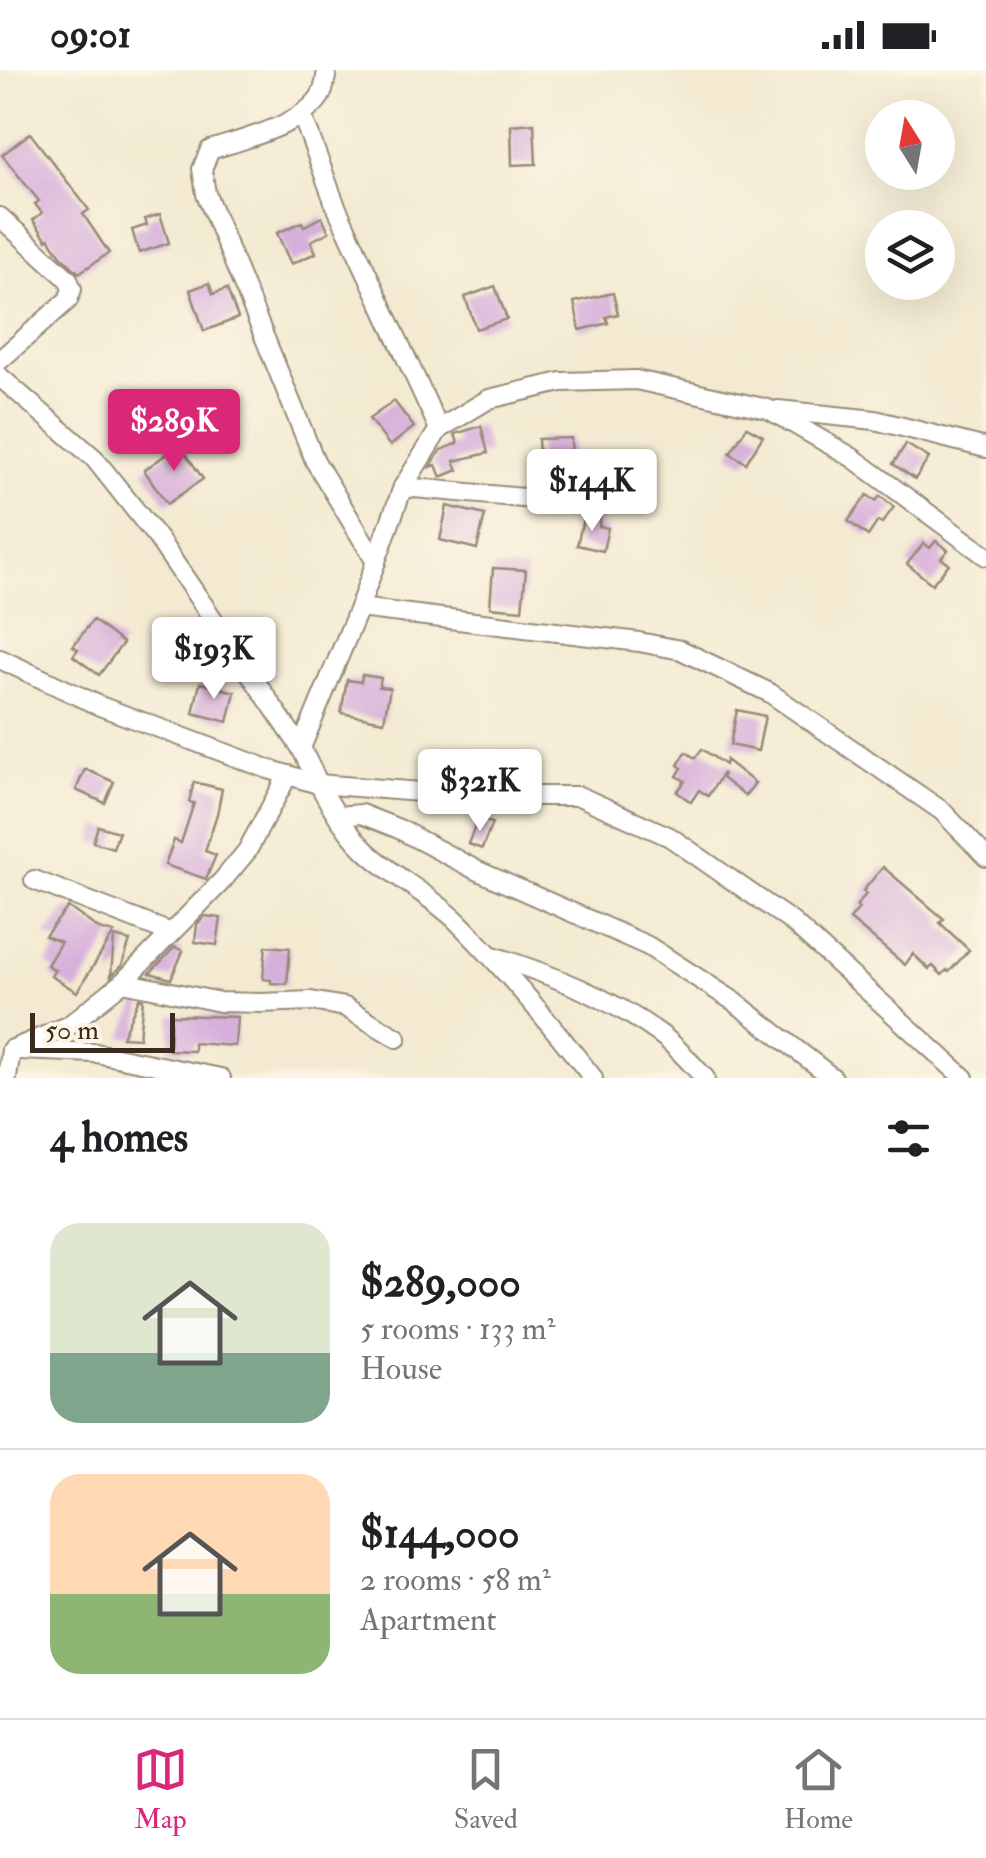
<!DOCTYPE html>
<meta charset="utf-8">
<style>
body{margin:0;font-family:"IM FELL Double Pica",serif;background:#f6f6f6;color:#202124;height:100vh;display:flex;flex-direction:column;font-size:38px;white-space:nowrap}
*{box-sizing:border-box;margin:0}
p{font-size:32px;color:#757577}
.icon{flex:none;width:55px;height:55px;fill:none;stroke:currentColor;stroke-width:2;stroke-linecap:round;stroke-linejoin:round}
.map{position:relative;height:1008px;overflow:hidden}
.sheet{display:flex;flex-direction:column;background:#fff;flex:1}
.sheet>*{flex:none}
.needle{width:65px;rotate:349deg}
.tools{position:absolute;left:865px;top:30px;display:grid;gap:20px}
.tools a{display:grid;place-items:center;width:90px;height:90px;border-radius:50%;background:#fff;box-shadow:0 10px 40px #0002;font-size:50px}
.scale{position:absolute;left:30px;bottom:25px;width:145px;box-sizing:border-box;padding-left:10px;border:5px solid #3b2a1e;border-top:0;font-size:28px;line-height:35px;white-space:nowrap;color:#3b2a1e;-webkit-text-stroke:8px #fcf5e5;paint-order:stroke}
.price{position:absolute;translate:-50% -85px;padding:0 22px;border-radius:10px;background:#fff;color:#222;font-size:32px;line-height:65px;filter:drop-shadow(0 2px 5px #0008)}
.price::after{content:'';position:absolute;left:50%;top:60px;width:30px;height:22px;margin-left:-15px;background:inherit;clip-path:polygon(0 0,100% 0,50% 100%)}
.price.current{background:#db2777;color:#fff}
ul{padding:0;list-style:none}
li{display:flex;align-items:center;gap:30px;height:250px;padding:0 50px}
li+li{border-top:2px solid #e0e0e0}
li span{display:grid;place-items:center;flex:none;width:280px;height:200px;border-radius:30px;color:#555}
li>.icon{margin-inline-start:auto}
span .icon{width:120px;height:120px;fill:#fffc;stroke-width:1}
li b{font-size:42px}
h2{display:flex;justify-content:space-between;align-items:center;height:120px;padding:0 50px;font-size:42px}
.status{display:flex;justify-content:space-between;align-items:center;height:70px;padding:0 50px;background:#fff;direction:ltr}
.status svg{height:28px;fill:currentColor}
.tab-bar{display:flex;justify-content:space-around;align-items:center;height:140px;border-top:2px solid #e0e0e0;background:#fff;font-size:28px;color:#757577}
.tab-bar a{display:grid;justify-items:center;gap:5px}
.tab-bar .current{color:#db2777}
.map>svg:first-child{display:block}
.building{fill:#d7afdb}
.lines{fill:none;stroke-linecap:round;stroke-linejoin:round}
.minor-casing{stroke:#978a78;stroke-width:22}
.minor{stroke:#fff;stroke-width:18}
</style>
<div class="status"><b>09:01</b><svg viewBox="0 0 49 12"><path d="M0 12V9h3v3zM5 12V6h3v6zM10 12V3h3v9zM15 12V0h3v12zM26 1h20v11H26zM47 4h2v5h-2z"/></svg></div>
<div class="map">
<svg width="986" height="1008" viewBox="0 0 986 1008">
<rect width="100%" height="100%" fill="#fcf5e5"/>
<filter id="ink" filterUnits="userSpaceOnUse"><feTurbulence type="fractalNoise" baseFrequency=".01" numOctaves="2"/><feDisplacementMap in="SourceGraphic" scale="20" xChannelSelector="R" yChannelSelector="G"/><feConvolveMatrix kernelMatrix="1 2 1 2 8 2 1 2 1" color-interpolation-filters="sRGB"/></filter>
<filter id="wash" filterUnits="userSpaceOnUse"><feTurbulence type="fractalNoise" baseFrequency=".0048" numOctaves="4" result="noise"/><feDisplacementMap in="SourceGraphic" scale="40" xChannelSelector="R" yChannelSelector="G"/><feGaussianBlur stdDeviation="2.25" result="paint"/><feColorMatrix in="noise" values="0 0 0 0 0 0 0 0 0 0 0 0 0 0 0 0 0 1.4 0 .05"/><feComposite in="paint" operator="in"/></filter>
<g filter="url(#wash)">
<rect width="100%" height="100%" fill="#f3ead1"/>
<g id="blocks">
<!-- building -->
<g class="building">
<path d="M534 53 536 94 512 95 511 55Z"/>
<path d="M30 63 89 140 83 144 109 183 79 203 61 186 49 168 47 170 33 150 42 143 35 134 39 131 2 85Z"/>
<path d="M160 144 169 173 139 183 132 160 147 155 145 149Z"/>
<path d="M322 147 329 162 311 171 316 183 291 194 277 163 302 152 304 156Z"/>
<path d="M209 213 213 224 227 219 238 248 204 261 190 220Z"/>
<path d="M495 216 507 249 476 259 465 227Z"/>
<path d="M613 223 618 244 606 247 608 253 580 260 574 232Z"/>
<path d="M394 331 414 357 390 376 369 349Z"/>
<path d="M481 356 488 383 454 391 458 400 441 407 436 395 430 397 441 380 458 373 455 364Z"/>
<path d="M747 357 763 366 746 393 730 383Z"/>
<path d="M571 368 572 401 540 402 538 369Z"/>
<path d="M906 374 929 388 915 409 893 394Z"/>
<path d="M180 375 203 409 167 434 144 400Z"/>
<path d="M867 425 876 431 880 426 894 437 882 453 878 451 868 466 848 451Z"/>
<path d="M447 436 485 445 477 479 440 470Z"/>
<path d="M584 446 600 448 599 456 608 458 603 481 577 475Z"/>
<path d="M936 471 948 480 941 488 949 494 932 514 907 494 924 473 930 478Z"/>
<path d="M493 498 526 500 522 540 490 537Z"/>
<path d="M93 550 123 573 99 605 73 586 78 579 73 576Z"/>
<path d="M362 605 381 608 379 617 390 618 384 651 341 643 347 610 361 612Z"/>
<path d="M200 613 235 622 228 652 193 643Z"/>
<path d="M737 640 765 646 758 681 730 675Z"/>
<path d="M702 679 725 695 726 690 755 713 745 726 722 708 723 703 708 726 699 720 691 732 677 722 685 711 677 706 682 698 678 695 686 682 695 688Z"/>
<path d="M85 699 114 712 105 733 76 720Z"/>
<path d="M194 712 222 719 217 744 205 781 216 785 206 809 165 795 174 770 181 773 194 733 189 732Z"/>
<path d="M478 748 492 753 482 779 468 774Z"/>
<path d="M98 756 119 762 113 778 93 772Z"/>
<path d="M883 797 944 849 940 853 969 880 949 902 947 900 942 905 933 896 929 899 913 884 905 895 850 849 859 838 856 836 866 824 863 821Z"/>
<path d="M68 837 99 859 114 863 77 922 51 906 55 900 47 895 61 872 45 866Z"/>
<path d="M205 846 221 848 217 875 195 872 197 854Z"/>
<path d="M114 867 130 871 122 895 111 906Z"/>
<path d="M266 876 290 878 287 914 271 913V910L263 909Z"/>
<path d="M175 877 183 881 171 909 150 903Z"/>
<path d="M139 928 143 929 139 968 122 967Z"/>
<path d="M171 945 237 947 235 976 194 973V981L169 980Z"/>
</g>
</g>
</g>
<g filter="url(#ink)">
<use href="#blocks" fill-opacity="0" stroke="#978a78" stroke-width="2.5"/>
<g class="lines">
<defs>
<g id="minor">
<path d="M327 0C326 7 325 16 322 23 307 54 241 70 210 80L202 99 206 124 315 391 376 492"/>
<path d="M302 45 335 134 439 359"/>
<path d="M0 147 68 209 72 219 68 230 0 290"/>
<path d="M0 307 94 388 159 470 301 678C318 713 337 753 366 781 394 807 430 825 457 851 506 900 551 954 593 1008"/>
<path d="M778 340 875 350 986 378"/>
<path d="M403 417 589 434"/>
<path d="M359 538 639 572 681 580 770 623 942 741 986 787"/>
<path d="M0 589 100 636 268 699 318 714 472 726H579L670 767 792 852 964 1008"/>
<path d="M301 678 359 538 403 417 439 359 489 329 561 312 636 310 768 339 853 388 986 486"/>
<path d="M338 746 361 744 399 759 476 800 648 876 735 932 833 1008"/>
<path d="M34 810 171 863"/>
<path d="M490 885C550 904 609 927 660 964 677 976 691 994 705 1008"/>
<path d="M123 912 220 932 261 933 311 931 345 937 397 968"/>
<path d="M11 980 68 956 123 912 222 811 247 781 288 705"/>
<path d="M19 980 96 983 221 1008"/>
<path d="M7 1008 11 980"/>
</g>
</defs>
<!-- minor casing -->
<use href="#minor" class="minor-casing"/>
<!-- minor -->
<use href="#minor" class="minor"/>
</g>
</g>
</svg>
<div class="tools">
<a><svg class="needle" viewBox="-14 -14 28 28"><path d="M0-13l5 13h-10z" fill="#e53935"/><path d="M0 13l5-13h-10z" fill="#757577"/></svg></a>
<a><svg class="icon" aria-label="layers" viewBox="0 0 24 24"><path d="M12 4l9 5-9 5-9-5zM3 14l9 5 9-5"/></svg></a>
</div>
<div class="scale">50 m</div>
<b class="price current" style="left:174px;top:404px">$289K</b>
<b class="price" style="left:592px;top:464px">$144K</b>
<b class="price" style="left:214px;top:632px">$193K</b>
<b class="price" style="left:480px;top:764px">$321K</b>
</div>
<section class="sheet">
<h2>4 homes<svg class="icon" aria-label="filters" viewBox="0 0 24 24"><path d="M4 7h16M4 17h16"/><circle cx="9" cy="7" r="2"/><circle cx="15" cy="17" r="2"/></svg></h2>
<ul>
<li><span style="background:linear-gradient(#dfe7d0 65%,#7fa58c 0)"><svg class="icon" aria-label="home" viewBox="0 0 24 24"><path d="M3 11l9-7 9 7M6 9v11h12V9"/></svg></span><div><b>$289,000</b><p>5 rooms · 133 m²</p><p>House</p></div></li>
<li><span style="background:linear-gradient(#ffd9b3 60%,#8fb573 0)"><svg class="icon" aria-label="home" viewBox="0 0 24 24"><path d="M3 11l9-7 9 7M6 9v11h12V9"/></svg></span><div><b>$144,000</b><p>2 rooms · 58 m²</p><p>Apartment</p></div></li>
</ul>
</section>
<nav class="tab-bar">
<a class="current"><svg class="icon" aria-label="map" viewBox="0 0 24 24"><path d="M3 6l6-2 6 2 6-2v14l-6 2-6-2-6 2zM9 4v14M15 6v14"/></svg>Map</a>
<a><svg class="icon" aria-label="saved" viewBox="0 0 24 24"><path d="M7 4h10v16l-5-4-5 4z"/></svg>Saved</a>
<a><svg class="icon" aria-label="home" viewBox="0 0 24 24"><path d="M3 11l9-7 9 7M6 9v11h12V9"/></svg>Home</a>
</nav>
